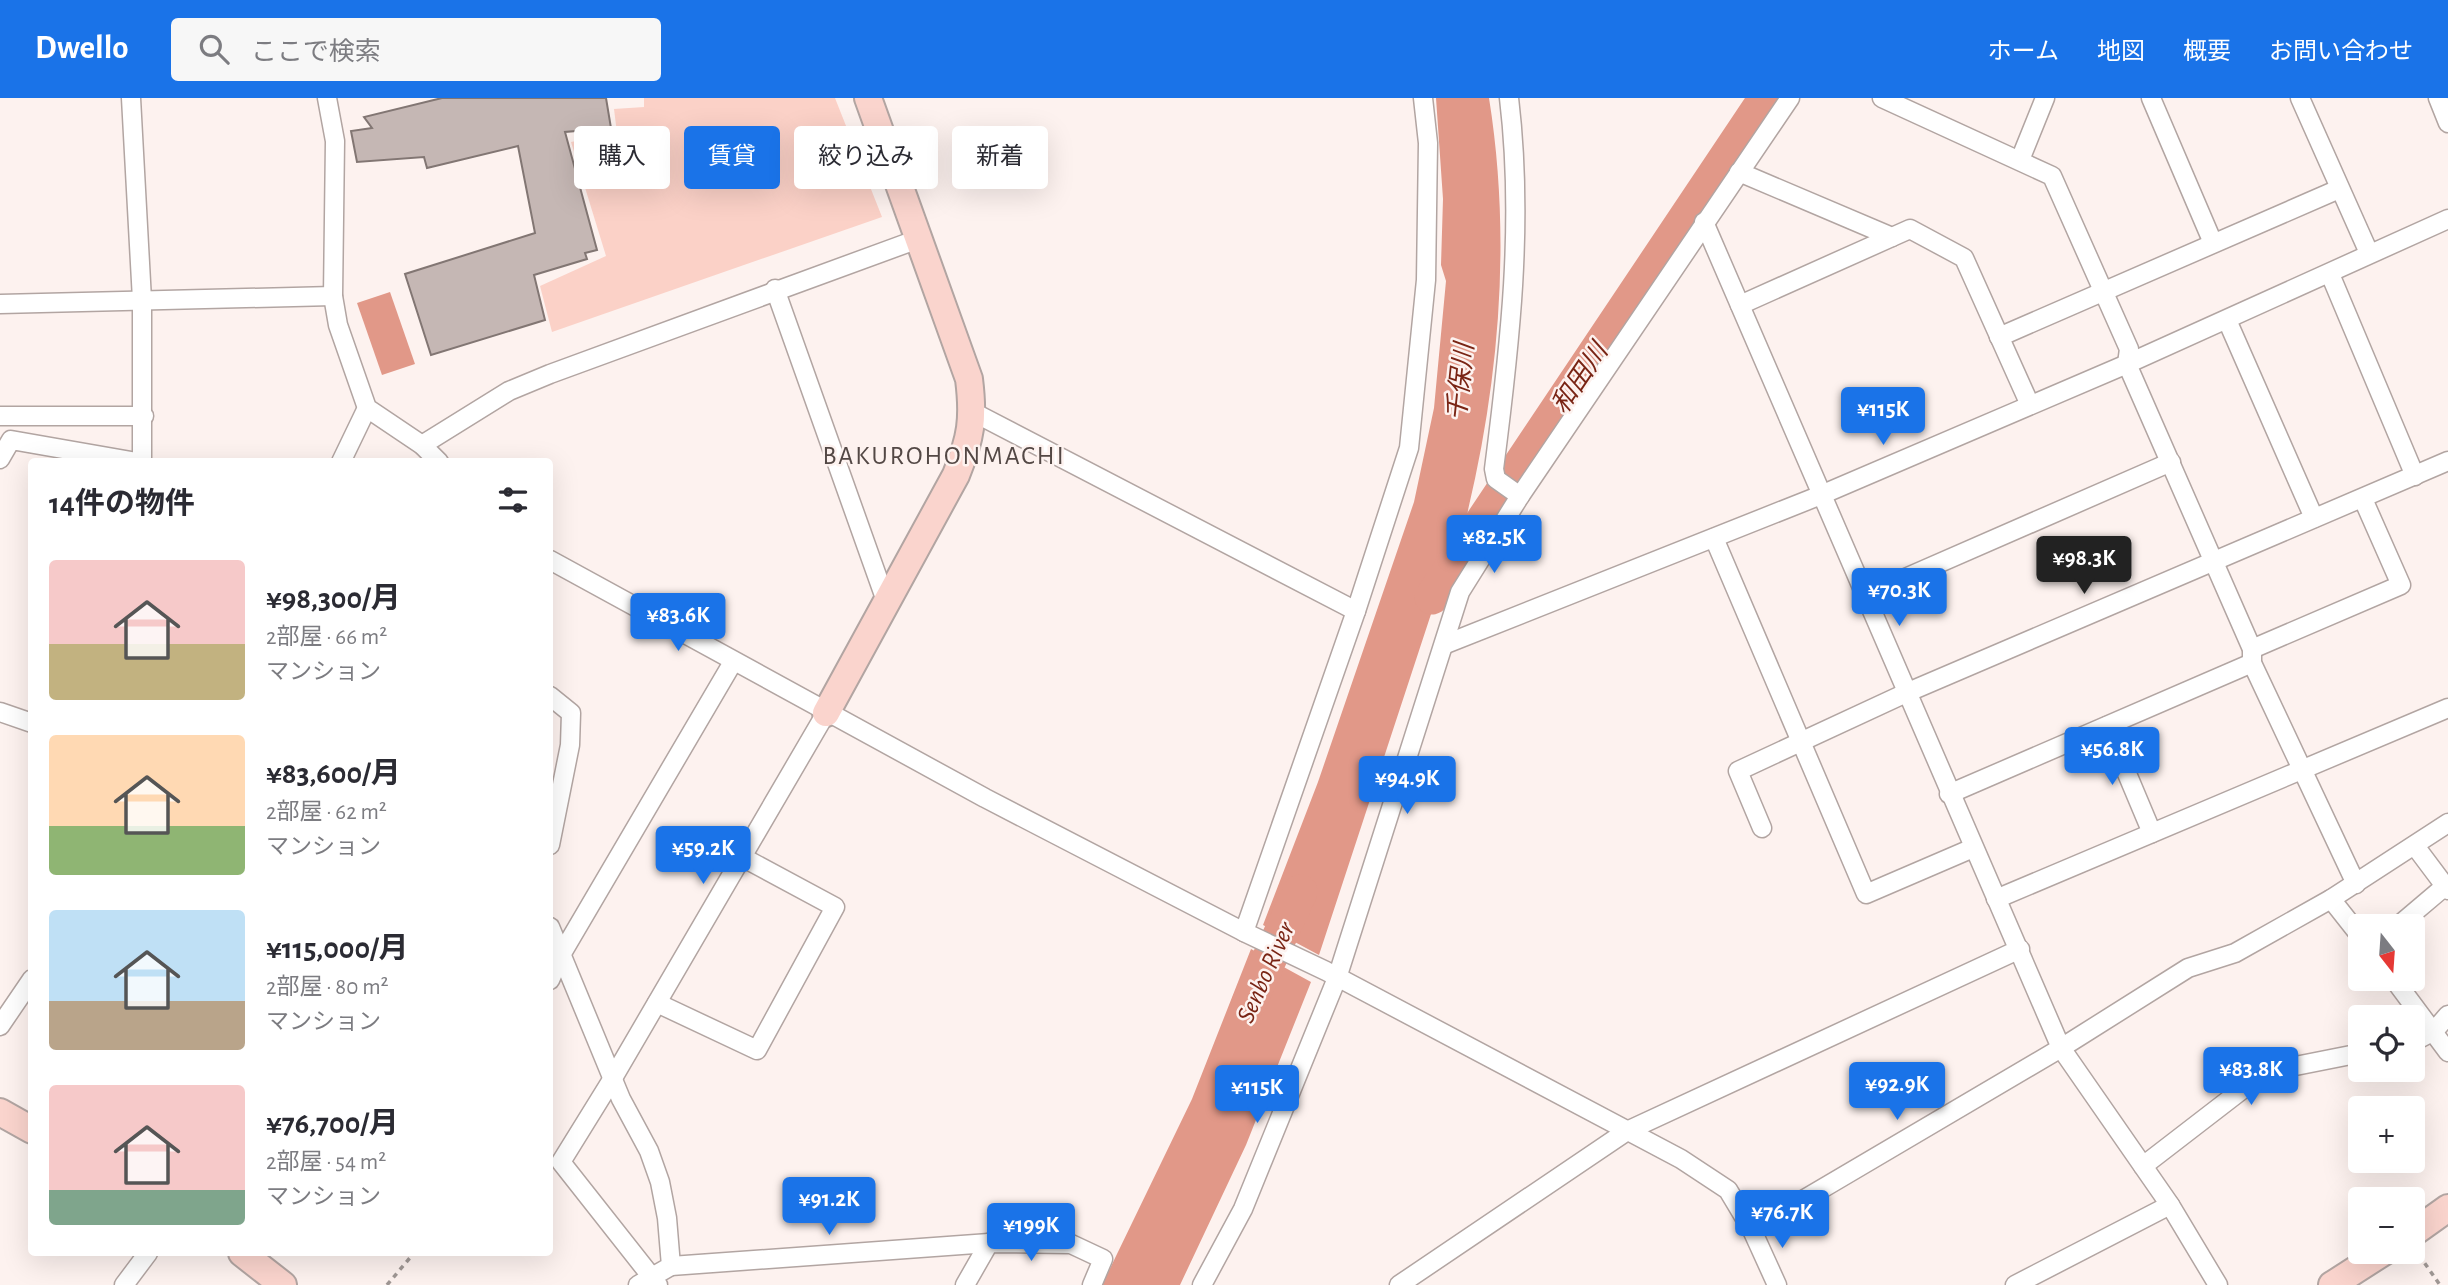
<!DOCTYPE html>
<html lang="ja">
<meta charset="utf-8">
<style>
body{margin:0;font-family:"Alegreya Sans","Noto Sans JP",sans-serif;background:#f7f7f7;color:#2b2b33;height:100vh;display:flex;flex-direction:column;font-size:26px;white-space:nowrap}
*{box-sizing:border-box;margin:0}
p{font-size:23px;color:#7c7c81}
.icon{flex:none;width:38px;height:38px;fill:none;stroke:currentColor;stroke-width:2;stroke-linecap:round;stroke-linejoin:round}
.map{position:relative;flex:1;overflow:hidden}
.details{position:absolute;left:28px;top:360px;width:525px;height:798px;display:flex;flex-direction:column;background:#fff;border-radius:7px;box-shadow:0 7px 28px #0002}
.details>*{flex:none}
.banner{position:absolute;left:574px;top:28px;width:665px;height:63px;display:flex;gap:14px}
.needle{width:46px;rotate:163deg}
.tools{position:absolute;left:2348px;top:816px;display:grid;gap:14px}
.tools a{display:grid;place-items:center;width:77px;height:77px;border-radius:7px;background:#fff;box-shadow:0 7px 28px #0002;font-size:35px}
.price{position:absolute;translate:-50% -60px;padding:0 16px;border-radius:7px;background:#1a73e8;color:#fff;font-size:23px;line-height:46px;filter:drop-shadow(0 2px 4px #0008)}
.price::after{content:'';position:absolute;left:50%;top:42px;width:21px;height:16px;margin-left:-10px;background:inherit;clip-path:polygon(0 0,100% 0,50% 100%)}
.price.selected{background:#222;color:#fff}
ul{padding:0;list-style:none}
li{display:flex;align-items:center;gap:21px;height:175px;padding:0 21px}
li span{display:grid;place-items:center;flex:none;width:196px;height:140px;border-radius:7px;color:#555}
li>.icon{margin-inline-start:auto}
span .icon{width:84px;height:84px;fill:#fffc;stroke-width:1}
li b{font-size:30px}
h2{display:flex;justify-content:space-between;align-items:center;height:84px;padding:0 21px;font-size:30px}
.chip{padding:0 24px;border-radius:7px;background:#fff;box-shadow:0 7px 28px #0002;font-size:24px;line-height:63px}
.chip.selected{background:#1a73e8;color:#fff}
header{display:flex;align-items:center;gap:42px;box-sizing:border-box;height:98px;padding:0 35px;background:#1a73e8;color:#fff}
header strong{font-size:33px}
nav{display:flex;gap:38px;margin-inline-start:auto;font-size:24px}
.search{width:490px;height:63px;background:#f7f7f7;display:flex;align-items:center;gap:18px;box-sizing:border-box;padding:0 24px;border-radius:7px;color:#7c7c81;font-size:26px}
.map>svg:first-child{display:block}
.green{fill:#fbd1c7}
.water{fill:#e19888}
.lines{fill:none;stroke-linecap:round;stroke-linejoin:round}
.river{stroke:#e19888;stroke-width:35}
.building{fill:#c5b7b4;stroke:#827673;stroke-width:2}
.street-casing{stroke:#b2a5a2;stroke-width:21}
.secondary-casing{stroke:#b2a5a2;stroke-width:30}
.path{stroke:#9f9794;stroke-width:3.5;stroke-dasharray:5 5;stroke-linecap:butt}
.street{stroke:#fff;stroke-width:18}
.secondary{stroke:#fad4cd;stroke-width:26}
.labels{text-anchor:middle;stroke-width:5;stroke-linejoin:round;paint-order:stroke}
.water-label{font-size:26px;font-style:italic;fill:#792414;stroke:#fdf2ef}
.neighbourhood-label{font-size:26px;letter-spacing:2px;fill:#534845;stroke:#fdf2ef}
</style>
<header>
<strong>Dwello</strong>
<div class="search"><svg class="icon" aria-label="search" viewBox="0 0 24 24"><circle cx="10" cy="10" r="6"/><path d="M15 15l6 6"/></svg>ここで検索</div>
<nav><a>ホーム</a><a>地図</a><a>概要</a><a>お問い合わせ</a></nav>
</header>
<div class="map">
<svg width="2448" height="1187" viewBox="0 0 2448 1187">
<rect width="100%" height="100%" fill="#fdf2ef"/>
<!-- green -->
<path class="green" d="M644 0H835L882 119 552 234 540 188 606 158 571 44 617 35 614 11 644 9Z"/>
<!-- water -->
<g class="water">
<path d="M1436 0H1489C1511 137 1500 277 1468 412L1467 420 1474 426 1458 457 1441 506 1434 507 1319 857 1263 827 1318 684 1414 404 1434 310 1446 183 1441 167 1443 101Z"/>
<path d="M390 194 415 266 382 277 357 205Z"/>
<path d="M1251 851 1311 884 1246 1047 1180 1187H1102L1192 1001Z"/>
</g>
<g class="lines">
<!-- river -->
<g class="river">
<path d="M1432 499 1766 0"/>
<path d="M1249 905 1300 794"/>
</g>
</g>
<!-- building -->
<path class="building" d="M442 0H606L611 30 565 34 597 152 585 155 587 161 534 177 545 222 431 257 405 176 535 135 518 48 427 70 424 59 357 64 351 33 372 30 364 19Z"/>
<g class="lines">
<defs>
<g id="street">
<path d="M131 0 142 202V364"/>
<path d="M327 0 335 43 333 198 338 227 367 310 422 347 439 364"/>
<path d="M1509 0C1524 125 1510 247 1494 371L1496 381 1520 398"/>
<path d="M1882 0 2052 78 2129 251 2127 266 2252 551V565L2356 786"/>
<path d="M2151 0 2213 145"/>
<path d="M2300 0 2369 155"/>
<path d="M2438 0 2448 25"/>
<path d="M2020 62 2045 0"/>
<path d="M1739 74 1892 139 1910 131 1964 160 2030 307"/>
<path d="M1704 124 2061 950 2170 1107 2218 1187"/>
<path d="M2330 176 2415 378"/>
<path d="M775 191 886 503"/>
<path d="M0 206 333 198"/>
<path d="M1740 207 1892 139"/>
<path d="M2227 222 2314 420"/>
<path d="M1999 239 2339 91"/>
<path d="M973 314 1356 513"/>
<path d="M0 318H144"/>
<path d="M422 347 509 293 550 276 921 140"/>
<path d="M0 361 11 342 137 364"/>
<path d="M341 364 367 310"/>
<path d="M1714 440 1866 796 1973 750"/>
<path d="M550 462 985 700 1244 834 1326 873 1681 1061 1728 1092 1752 1132 1777 1187"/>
<path d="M1864 498 2171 364"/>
<path d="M1446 546 1821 397 2127 266 2448 121"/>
<path d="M2252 551 2401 487 2363 401"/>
<path d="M550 598 571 615 570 647 550 747"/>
<path d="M0 614 32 625"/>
<path d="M2107 628 2152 735"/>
<path d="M1949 696 2252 565"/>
<path d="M1762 730 1738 673 1906 595 2448 363"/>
<path d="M2415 748 2448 792"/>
<path d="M1996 801 2448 610"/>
<path d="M2331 801 2361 839"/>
<path d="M2398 828 2444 789"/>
<path d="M550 829 621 1001 649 1053 660 1084 667 1120 671 1168 638 1187"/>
<path d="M1244 834 1356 513 1409 350 1426 182 1428 45 1423 0"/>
<path d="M2393 880 2448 954"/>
<path d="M550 882 561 857 733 564"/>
<path d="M657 905 757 952 835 809 742 759"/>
<path d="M0 928 32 881"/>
<path d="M2413 944 2434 933 2448 917"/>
<path d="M2143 1068 2265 974 2361 955"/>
<path d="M1752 1132 2061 950 2188 870 2235 855 2331 801 2448 725"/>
<path d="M671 1168 989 1145"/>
<path d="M124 1187 148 1155"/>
<path d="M658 1187 561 1064 613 980 826 615"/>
<path d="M965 1187 989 1145 1071 1146 1103 1161 1092 1187"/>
<path d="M1202 1187 1243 1111 1337 880 1460 494 1520 398 1790 0"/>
<path d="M1399 1187 1627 1033 2020 851"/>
<path d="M2015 1187 2170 1107"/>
</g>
<g id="secondary">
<path d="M826 615 956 377C971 340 974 321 969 281L868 0"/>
<path d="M0 1014 32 1032"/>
<path d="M2413 1135 2448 1110"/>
<path d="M242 1155 283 1187"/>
<path d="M2332 1187 2385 1153"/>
</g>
</defs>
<!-- street casing -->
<use href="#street" class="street-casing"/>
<!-- secondary casing -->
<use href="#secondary" class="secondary-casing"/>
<!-- path -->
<g class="path">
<path d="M2419 1157 2440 1187"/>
<path d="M387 1187 414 1155"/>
</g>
<!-- street -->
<use href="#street" class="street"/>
<!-- secondary -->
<use href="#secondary" class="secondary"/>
</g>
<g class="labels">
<!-- water labels -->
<g class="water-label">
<text transform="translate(1579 280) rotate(-56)" y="9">和田川</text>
<text transform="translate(1460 284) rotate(-84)" y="9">千保川</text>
<text transform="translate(1265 874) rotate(-66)" y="9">Senbo River</text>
</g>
<!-- neighbourhood labels -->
<g class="neighbourhood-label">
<text x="944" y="366">BAKUROHONMACHI</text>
</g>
</g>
</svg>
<div class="tools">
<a><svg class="needle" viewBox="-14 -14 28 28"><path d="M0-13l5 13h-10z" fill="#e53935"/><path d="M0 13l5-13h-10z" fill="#7c7c81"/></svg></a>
<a><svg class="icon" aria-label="locate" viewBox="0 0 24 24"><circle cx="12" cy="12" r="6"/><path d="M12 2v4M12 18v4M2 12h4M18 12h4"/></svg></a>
<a>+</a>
<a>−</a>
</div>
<b class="price" style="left:1883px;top:349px">¥115K</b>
<b class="price" style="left:1494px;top:477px">¥82.5K</b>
<b class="price selected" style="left:2084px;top:498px">¥98.3K</b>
<b class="price" style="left:1899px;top:530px">¥70.3K</b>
<b class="price" style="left:678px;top:555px">¥83.6K</b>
<b class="price" style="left:2112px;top:689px">¥56.8K</b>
<b class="price" style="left:1407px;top:718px">¥94.9K</b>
<b class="price" style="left:703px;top:788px">¥59.2K</b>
<b class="price" style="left:2251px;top:1009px">¥83.8K</b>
<b class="price" style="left:1897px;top:1024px">¥92.9K</b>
<b class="price" style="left:1257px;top:1027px">¥115K</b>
<b class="price" style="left:829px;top:1139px">¥91.2K</b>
<b class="price" style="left:1782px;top:1152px">¥76.7K</b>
<b class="price" style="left:1031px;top:1165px">¥199K</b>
<div class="banner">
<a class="chip">購入</a>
<a class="chip selected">賃貸</a>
<a class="chip">絞り込み</a>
<a class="chip">新着</a>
</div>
<section class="details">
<h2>14件の物件<svg class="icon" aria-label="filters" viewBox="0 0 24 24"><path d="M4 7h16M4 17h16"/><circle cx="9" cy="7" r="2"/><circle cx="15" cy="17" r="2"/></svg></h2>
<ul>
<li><span style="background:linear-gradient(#f6c9c9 60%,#c2b280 0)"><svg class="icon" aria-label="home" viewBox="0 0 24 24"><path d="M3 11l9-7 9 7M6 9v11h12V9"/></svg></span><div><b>¥98,300/月</b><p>2部屋 · 66 m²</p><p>マンション</p></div></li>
<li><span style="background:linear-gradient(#ffd9b3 65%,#8fb573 0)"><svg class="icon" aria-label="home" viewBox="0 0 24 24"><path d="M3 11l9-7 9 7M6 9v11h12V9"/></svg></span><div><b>¥83,600/月</b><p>2部屋 · 62 m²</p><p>マンション</p></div></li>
<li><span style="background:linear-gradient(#bfe0f5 65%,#b9a48a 0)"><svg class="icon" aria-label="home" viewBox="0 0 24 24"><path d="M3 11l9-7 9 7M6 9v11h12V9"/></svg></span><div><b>¥115,000/月</b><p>2部屋 · 80 m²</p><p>マンション</p></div></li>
<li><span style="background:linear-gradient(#f6c9c9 75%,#7fa58c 0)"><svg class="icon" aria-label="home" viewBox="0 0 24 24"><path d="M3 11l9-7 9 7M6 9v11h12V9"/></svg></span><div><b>¥76,700/月</b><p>2部屋 · 54 m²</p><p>マンション</p></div></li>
</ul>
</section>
</div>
